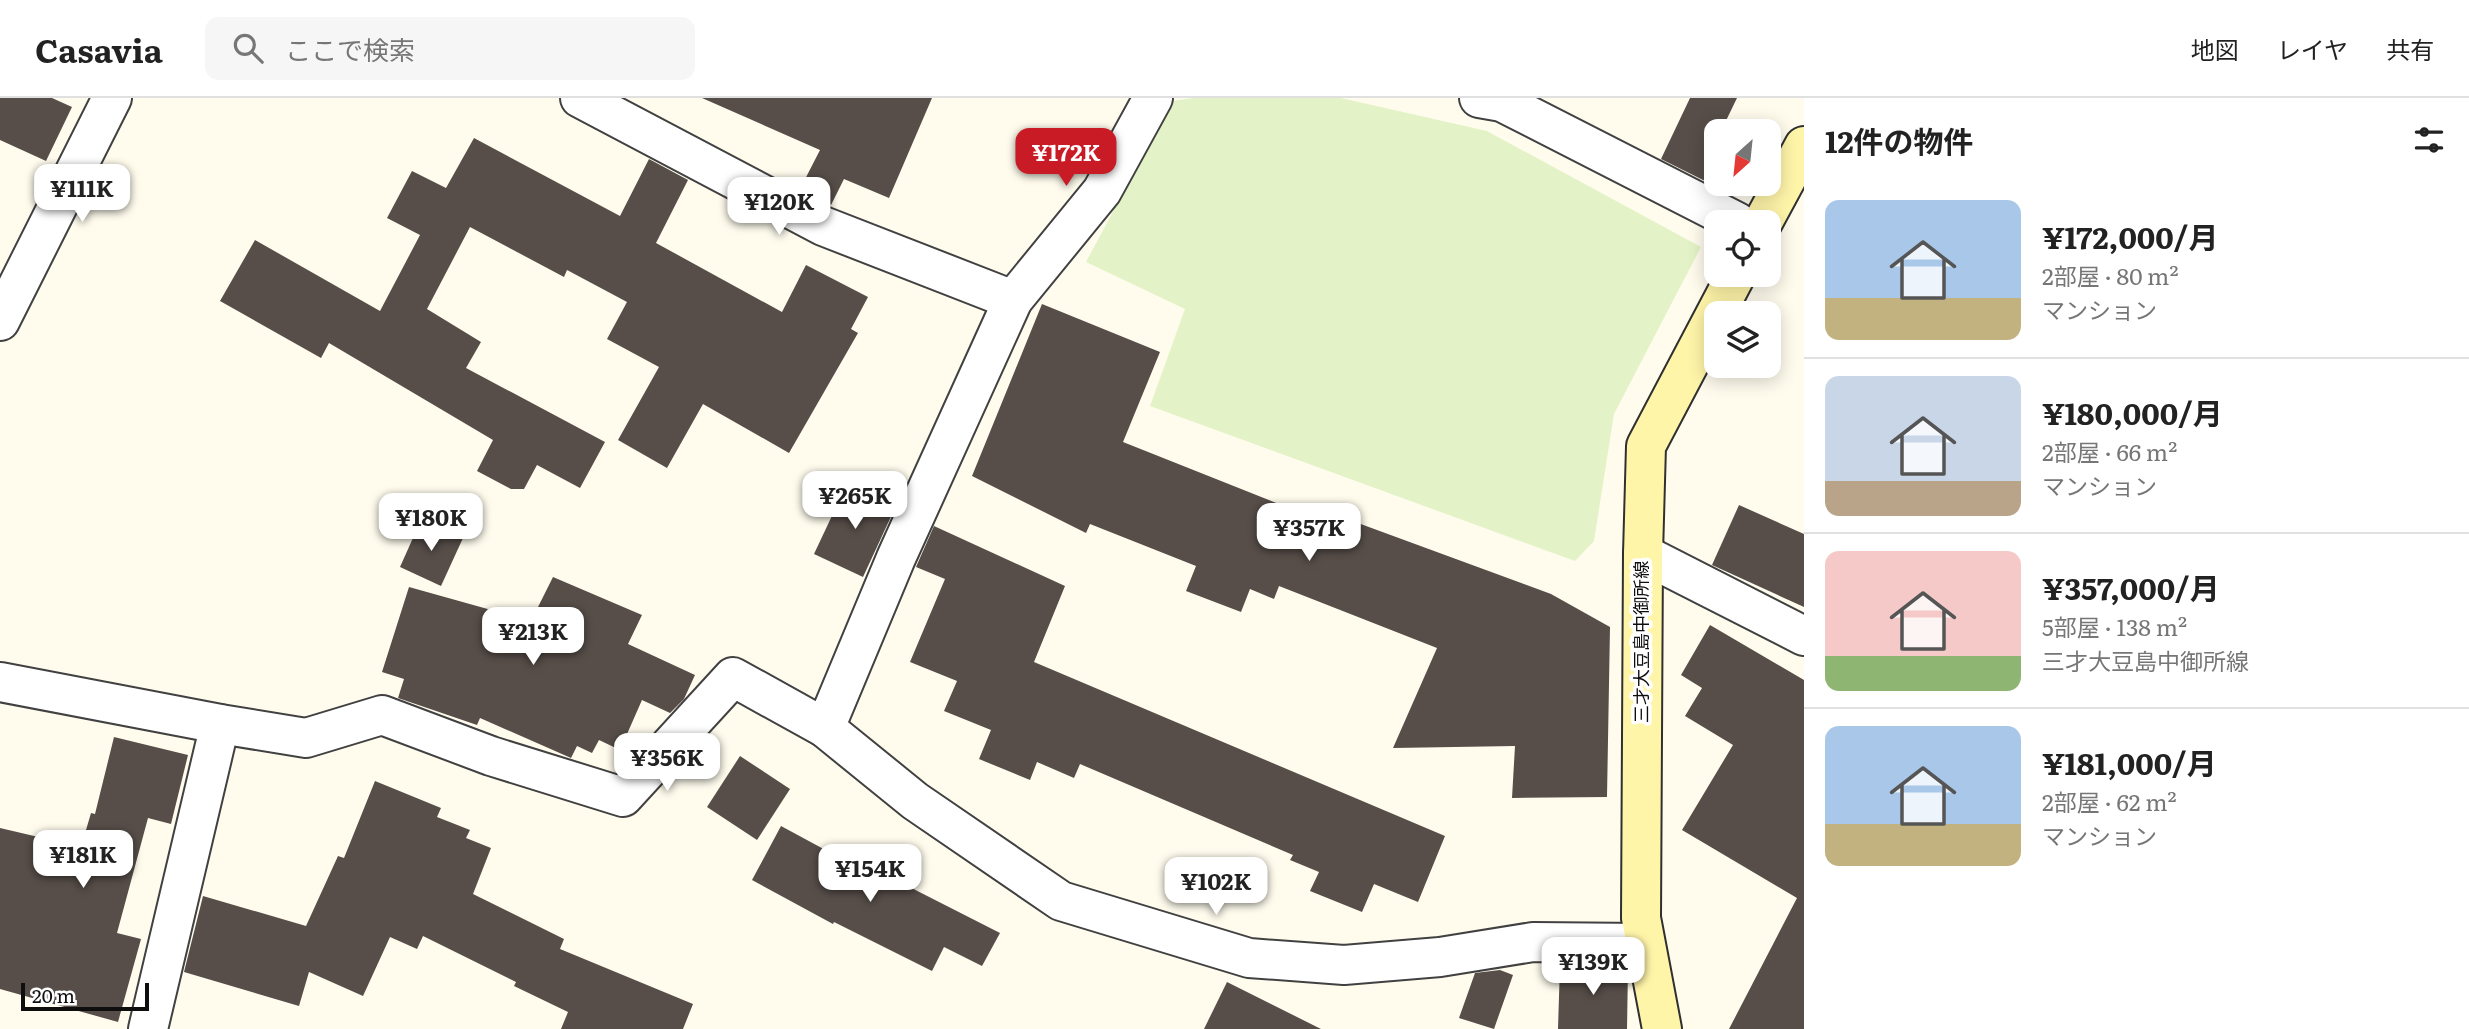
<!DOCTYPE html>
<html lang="ja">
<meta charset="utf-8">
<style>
body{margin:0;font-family:Literata,"Noto Sans JP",serif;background:#f6f6f6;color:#222;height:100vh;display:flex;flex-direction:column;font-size:26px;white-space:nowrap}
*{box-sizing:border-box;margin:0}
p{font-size:23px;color:#767676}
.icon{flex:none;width:38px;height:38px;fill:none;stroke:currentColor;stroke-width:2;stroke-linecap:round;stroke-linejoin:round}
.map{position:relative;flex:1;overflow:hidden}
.sheet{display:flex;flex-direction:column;background:#fff;width:665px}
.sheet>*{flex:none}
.needle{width:46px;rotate:207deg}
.buttons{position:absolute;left:1704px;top:21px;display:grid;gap:14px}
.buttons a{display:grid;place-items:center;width:77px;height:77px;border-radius:14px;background:#fff;box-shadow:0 4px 18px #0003;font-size:35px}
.scale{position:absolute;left:21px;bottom:18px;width:128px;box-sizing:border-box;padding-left:7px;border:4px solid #0e0e0e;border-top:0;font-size:19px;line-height:24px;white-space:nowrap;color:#0e0e0e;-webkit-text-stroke:5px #fff;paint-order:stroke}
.price{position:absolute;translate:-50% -60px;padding:0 16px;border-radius:14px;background:#fff;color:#222;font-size:23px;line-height:46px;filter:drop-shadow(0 2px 4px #0008)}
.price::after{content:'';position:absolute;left:50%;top:42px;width:21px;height:16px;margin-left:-10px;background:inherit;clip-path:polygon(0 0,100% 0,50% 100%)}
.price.active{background:#c91b25;color:#fff}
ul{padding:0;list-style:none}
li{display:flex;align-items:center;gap:21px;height:175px;padding:0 21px}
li+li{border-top:2px solid #e0e0e0}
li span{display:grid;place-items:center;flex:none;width:196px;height:140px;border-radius:14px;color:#555}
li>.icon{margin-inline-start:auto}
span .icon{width:84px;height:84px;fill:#fffc;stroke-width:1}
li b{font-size:30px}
h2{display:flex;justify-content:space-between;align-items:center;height:84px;padding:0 21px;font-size:30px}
header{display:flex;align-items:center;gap:42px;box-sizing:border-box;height:98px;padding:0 35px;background:#fff;border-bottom:2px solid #e0e0e0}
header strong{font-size:33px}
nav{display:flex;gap:38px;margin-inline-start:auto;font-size:24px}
.search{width:490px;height:63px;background:#f6f6f6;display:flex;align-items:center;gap:18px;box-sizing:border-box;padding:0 24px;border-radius:14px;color:#767676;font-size:26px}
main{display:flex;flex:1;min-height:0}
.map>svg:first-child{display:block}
.pitch{fill:#e4f3c7}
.building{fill:#574e49}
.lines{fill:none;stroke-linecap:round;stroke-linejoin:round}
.minor-casing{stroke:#414141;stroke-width:42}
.secondary-casing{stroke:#303030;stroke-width:42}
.minor{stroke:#fff;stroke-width:38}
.secondary{stroke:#fff5a9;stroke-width:38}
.labels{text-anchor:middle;stroke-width:7;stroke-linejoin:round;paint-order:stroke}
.street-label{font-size:18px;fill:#0e0e0e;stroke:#fff}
</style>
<header>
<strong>Casavia</strong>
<div class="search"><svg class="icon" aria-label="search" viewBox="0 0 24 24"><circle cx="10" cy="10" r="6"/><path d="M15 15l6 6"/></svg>ここで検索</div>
<nav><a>地図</a><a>レイヤ</a><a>共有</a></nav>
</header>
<main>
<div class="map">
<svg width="1804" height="931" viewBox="0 0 1804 931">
<rect width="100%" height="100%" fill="#fffcee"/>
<!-- pitch -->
<path class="pitch" d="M1193 0H1341L1487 33 1701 149 1614 316 1594 443 1575 463 1150 308 1185 211 1086 164 1172 3Z"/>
<!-- building -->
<g class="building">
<path d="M0 0H52L72 9 46 63 0 42Z"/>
<path d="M702 0H932L889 100 844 81 831 107 800 91 820 52Z"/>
<path d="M1690 0H1737L1721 33H1717V89L1661 61Z"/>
<path d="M474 40 620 118 649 61 688 82 656 145 782 214 806 167 868 199 851 231 858 235 789 355 703 306 667 370 618 342 659 269 607 241 627 204 567 172 564 179 470 129 427 211 481 244 466 270 605 344 580 390 537 367 524 391H511L477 373 493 342 329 245 321 260 220 203 255 142 380 213 420 137 387 120 412 73 446 90Z"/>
<path d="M1042 206 1160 254 1123 344 1324 424 1328 414 1551 496 1610 529 1607 699 1512 700 1515 648 1393 650 1437 550 1279 488 1274 501 1250 491 1241 514 1186 493 1196 468 1090 426 1086 435 972 378Z"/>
<path d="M846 388 895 410 863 479 814 456Z"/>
<path d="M1739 407 1804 436V509L1712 467Z"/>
<path d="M421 422 463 440 441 488 400 469Z"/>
<path d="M934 428 1065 488 1034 564 1445 738 1418 804 1374 786 1362 814 1310 793 1319 774 1290 762 1293 757 1080 666 1074 680 1037 664 1030 682 979 661 991 632 944 613 957 583 910 564 945 481 916 469Z"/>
<path d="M553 479 642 517 628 546 695 577 684 601 670 615 642 602 620 652 599 642 592 655 577 648 571 660 480 620 477 627 398 600 404 581 382 574 409 489 531 523Z"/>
<path d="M1710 527 1804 582V931H1729L1797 800 1682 732 1733 647 1685 618 1702 590 1681 577Z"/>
<path d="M114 639 188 657 171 726 148 720 117 835 141 841 118 924 0 891V730L81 749 91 715 95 716Z"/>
<path d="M740 658 790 691 757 742 707 709Z"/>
<path d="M375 683 441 710 437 719 470 732 466 740 491 750 473 796 564 841 560 851 693 906 683 931H561L568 914 514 888 516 884 423 838 417 851 390 839 363 898 309 874 299 908 184 874 203 798 306 828 338 758 344 760Z"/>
<path d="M781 728 881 782 884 776 1000 835 982 868 944 849 932 873 834 824 833 826 752 782Z"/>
<path d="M1560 866 1628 867 1627 931H1558Z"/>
<path d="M1500 872 1513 877 1494 931 1459 920 1475 875Z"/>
<path d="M1227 884 1321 931H1204Z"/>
</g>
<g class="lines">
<defs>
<g id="minor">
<path d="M580 0 823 128 1013 202"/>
<path d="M1479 0 1502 4 1737 124"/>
<path d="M0 223 112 0"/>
<path d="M1643 456 1804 538"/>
<path d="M0 584 220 626 306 640 382 617 491 658 623 699 733 579 825 630 896 460 1013 202 1102 93 1153 0"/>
<path d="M825 630 915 703 1061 803 1249 860 1344 867 1440 859 1533 844 1645 845"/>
<path d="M148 931 220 626"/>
</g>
<g id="secondary">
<path d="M1763 124 1804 48"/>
<path d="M1662 931 1641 820 1643 456 1646 348 1736 177"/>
</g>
</defs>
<!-- minor casing -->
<use href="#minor" class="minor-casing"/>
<!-- secondary casing -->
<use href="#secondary" class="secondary-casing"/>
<!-- minor -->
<use href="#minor" class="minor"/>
<!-- secondary -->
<use href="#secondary" class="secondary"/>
</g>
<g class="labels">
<!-- street labels -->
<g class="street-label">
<text transform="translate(1642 544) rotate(-90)" y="6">三才大豆島中御所線</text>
</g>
</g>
</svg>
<div class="buttons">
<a><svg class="needle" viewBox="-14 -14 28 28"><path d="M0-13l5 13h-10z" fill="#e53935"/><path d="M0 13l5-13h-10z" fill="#767676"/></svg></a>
<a><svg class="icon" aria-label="locate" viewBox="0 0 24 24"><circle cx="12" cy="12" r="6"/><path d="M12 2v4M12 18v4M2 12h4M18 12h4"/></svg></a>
<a><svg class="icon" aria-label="layers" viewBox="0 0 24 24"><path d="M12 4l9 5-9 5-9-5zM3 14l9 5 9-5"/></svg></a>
</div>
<div class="scale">20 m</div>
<b class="price active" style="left:1066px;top:90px">¥172K</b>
<b class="price" style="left:82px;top:126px">¥111K</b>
<b class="price" style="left:779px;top:139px">¥120K</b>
<b class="price" style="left:855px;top:433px">¥265K</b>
<b class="price" style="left:431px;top:455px">¥180K</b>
<b class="price" style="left:1309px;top:465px">¥357K</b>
<b class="price" style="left:533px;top:569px">¥213K</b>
<b class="price" style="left:667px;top:695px">¥356K</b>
<b class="price" style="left:83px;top:792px">¥181K</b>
<b class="price" style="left:870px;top:806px">¥154K</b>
<b class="price" style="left:1216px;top:819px">¥102K</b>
<b class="price" style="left:1593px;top:899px">¥139K</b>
</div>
<section class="sheet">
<h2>12件の物件<svg class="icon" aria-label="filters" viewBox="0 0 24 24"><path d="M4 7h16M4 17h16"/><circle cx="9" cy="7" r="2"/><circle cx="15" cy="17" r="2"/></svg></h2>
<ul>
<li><span style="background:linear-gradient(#a9c7e8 70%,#c2b280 0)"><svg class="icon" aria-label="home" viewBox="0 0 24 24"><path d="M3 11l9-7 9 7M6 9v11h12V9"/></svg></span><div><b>¥172,000/月</b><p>2部屋 · 80 m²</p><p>マンション</p></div></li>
<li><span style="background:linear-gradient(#c9d6e8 75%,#b9a48a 0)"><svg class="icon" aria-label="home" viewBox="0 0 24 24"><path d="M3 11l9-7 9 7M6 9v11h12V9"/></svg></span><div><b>¥180,000/月</b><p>2部屋 · 66 m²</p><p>マンション</p></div></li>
<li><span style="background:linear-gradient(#f6c9c9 75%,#8fb573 0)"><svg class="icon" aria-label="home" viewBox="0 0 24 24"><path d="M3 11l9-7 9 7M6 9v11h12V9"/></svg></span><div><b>¥357,000/月</b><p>5部屋 · 138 m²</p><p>三才大豆島中御所線</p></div></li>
<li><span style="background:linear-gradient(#a9c7e8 70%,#c2b280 0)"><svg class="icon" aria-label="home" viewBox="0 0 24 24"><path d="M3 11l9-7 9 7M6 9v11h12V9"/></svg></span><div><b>¥181,000/月</b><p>2部屋 · 62 m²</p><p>マンション</p></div></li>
</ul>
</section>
</main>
